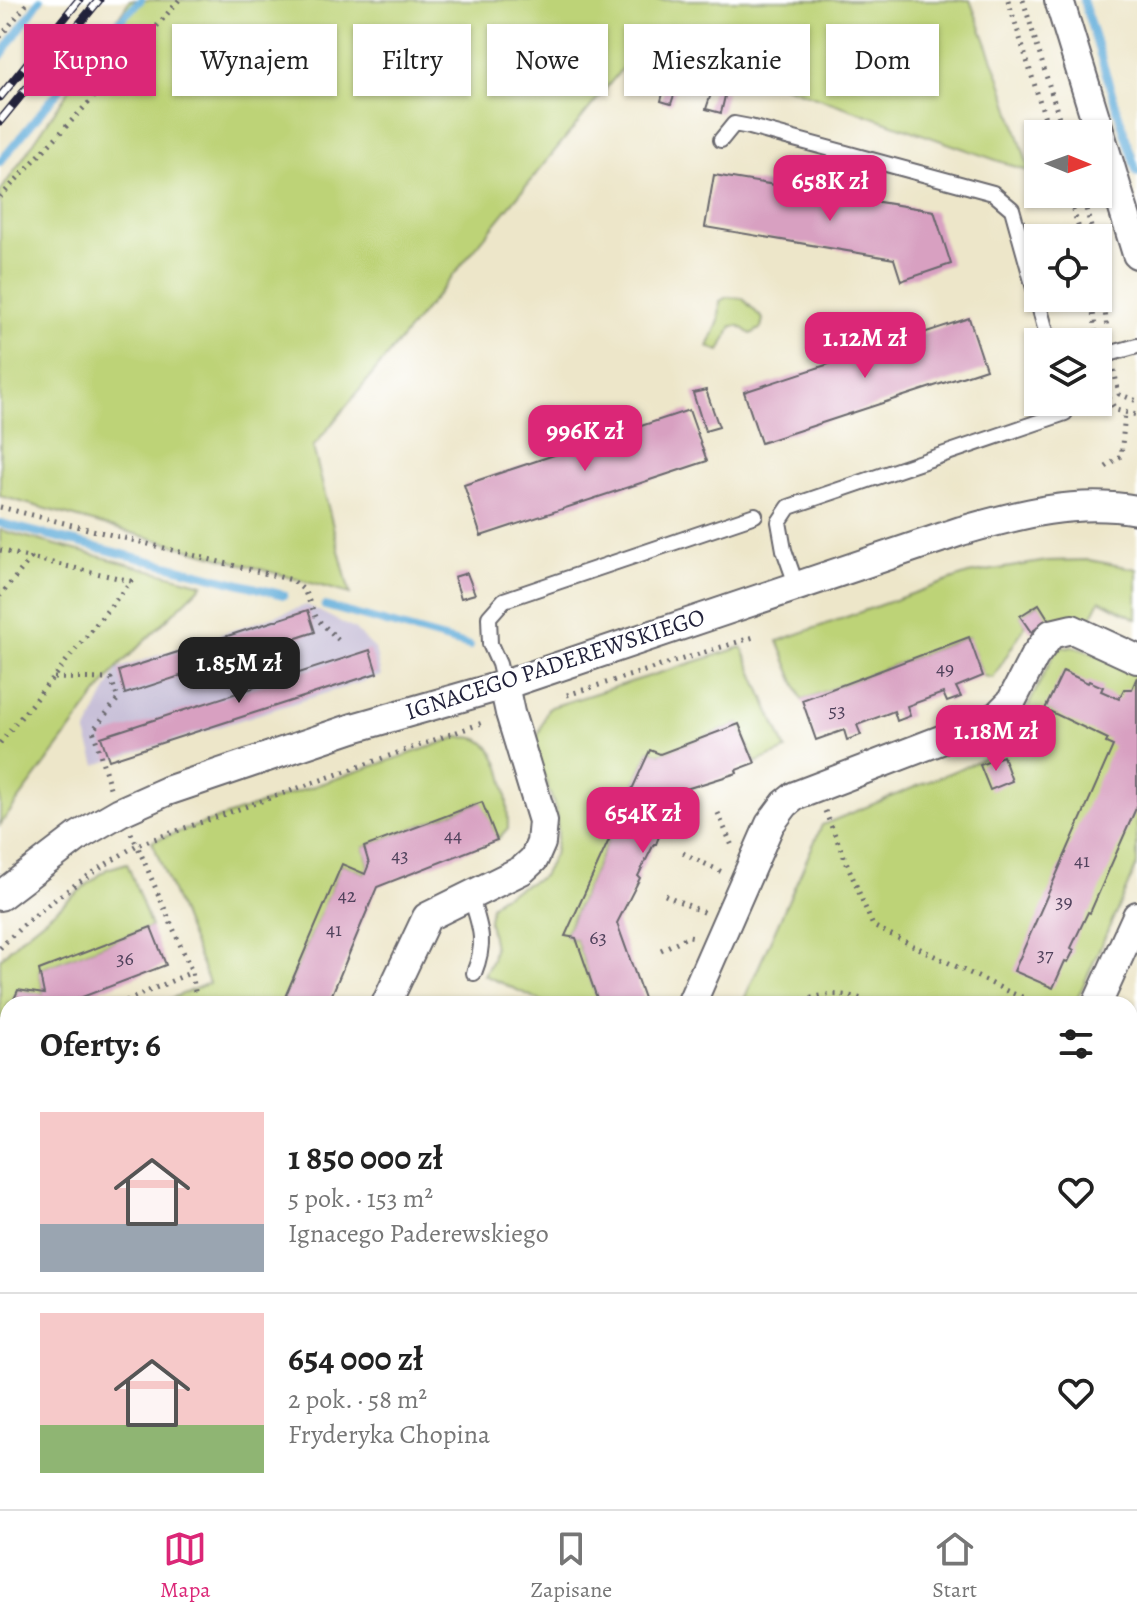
<!DOCTYPE html>
<html lang="pl">
<meta charset="utf-8">
<style>
body{margin:0;font-family:Alegreya,serif;background:#f2f2f2;color:#222;height:100vh;display:flex;flex-direction:column;font-size:30px;white-space:nowrap}
*{box-sizing:border-box;margin:0}
p{font-size:26px;color:#767676}
.icon{flex:none;width:44px;height:44px;fill:none;stroke:currentColor;stroke-width:2;stroke-linecap:round;stroke-linejoin:round}
.map{position:relative;flex:1;overflow:hidden}
.side{position:absolute;left:0px;top:996px;width:1138px;height:514px;display:flex;flex-direction:column;background:#fff;border-radius:24px 24px 0 0;box-shadow:0 2px 6px #0004}
.side>*{flex:none}
.top-card{position:absolute;left:24px;top:24px;width:1090px;height:72px;display:flex;gap:16px}
.needle{width:52px;rotate:91deg}
.fabs{position:absolute;left:1024px;top:120px;display:grid;gap:16px}
.fabs a{display:grid;place-items:center;width:88px;height:88px;border-radius:0px;background:#fff;box-shadow:0 2px 6px #0004;font-size:40px}
.price{position:absolute;translate:-50% -68px;padding:0 18px;border-radius:16px;background:#db2777;color:#fff;font-size:26px;line-height:52px;filter:drop-shadow(0 2px 4px #0008)}
.price::after{content:'';position:absolute;left:50%;top:48px;width:24px;height:18px;margin-left:-12px;background:inherit;clip-path:polygon(0 0,100% 0,50% 100%)}
.price.on{background:#222;color:#fff}
ul{padding:0;list-style:none}
li{display:flex;align-items:center;gap:24px;height:200px;padding:0 40px}
li+li{border-top:2px solid #e0e0e0}
li span{display:grid;place-items:center;flex:none;width:224px;height:160px;border-radius:0px;color:#555}
li>.icon{margin-inline-start:auto}
span .icon{width:96px;height:96px;fill:#fffc;stroke-width:1}
li b{font-size:34px}
h2{display:flex;justify-content:space-between;align-items:center;height:96px;padding:0 40px;font-size:34px}
.tag{padding:0 28px;border-radius:0px;background:#fff;box-shadow:0 2px 6px #0004;font-size:28px;line-height:72px}
.tag.on{background:#db2777;color:#fff}
.tab-bar{display:flex;justify-content:space-around;align-items:center;height:112px;border-top:2px solid #e0e0e0;background:#fff;font-size:22px;color:#767676}
.tab-bar a{display:grid;justify-items:center;gap:4px}
.tab-bar .on{color:#db2777}
.map>svg:first-child{display:block}
.built{fill:#e6d3f0}
.industrial{fill:#c8c0d8}
.green{fill:#bdd377;stroke:#707a59;stroke-width:2}
.lines{fill:none;stroke-linecap:round;stroke-linejoin:round}
.stream{stroke:#62adda;stroke-width:8}
.building{fill:#d8a0c1}
.lane-casing{stroke:#69676d;stroke-width:18}
.street-casing{stroke:#69676d;stroke-width:32}
.secondary-casing{stroke:#69676d;stroke-width:42}
.path{stroke:#69676d;stroke-width:5;stroke-dasharray:2 6;stroke-linecap:butt}
.lane{stroke:#fff;stroke-width:14}
.street{stroke:#fff;stroke-width:28}
.secondary{stroke:#fff;stroke-width:38}
.rail-casing{stroke:#22223b;stroke-width:9}
.rail{stroke:#fff;stroke-width:6;stroke-dasharray:18;stroke-linecap:butt}
.labels{text-anchor:middle;stroke-width:6;stroke-linejoin:round;paint-order:stroke}
.number-label{font-size:20px;fill:#50425c}
.street-label{font-size:24px;fill:#22223b;stroke:#fff}
</style>
<div class="map">
<svg width="1137" height="1509" viewBox="0 0 1137 1509">
<rect width="100%" height="100%" fill="#fff"/>
<filter id="ink" filterUnits="userSpaceOnUse"><feTurbulence type="fractalNoise" baseFrequency=".0125" numOctaves="2"/><feDisplacementMap in="SourceGraphic" scale="16" xChannelSelector="R" yChannelSelector="G"/><feConvolveMatrix kernelMatrix="1 2 1 2 8 2 1 2 1" color-interpolation-filters="sRGB"/></filter>
<filter id="wash" filterUnits="userSpaceOnUse"><feTurbulence type="fractalNoise" baseFrequency=".006" numOctaves="4" result="noise"/><feDisplacementMap in="SourceGraphic" scale="32" xChannelSelector="R" yChannelSelector="G"/><feGaussianBlur stdDeviation="1.8" result="paint"/><feColorMatrix in="noise" values="0 0 0 0 0 0 0 0 0 0 0 0 0 0 0 0 0 1.4 0 .05"/><feComposite in="paint" operator="in"/></filter>
<g filter="url(#wash)">
<rect width="100%" height="100%" fill="#ede6c9"/>
<!-- built -->
<path class="built" d="M323 1502H873L889 1509H320Z"/>
<!-- industrial -->
<path class="industrial" d="M307 605 354 629 375 649 381 676 96 765 86 733 117 669Z"/>
<!-- green -->
<g class="green">
<path d="M130 0H970L1002 84 1030 172 687 52 642 44 313 447 350 594 0 496V192Z"/>
<path d="M727 297 743 299 763 319 761 328 751 334 740 326H732L720 351 708 347 719 321 720 301Z"/>
<path d="M0 530 203 584 116 669 0 825Z"/>
<path d="M1089 560 1137 569V619L1100 600 1089 622 1072 615 1049 620 1038 604 1021 616 1026 624 993 678 983 676 968 637 802 700 778 641 968 574 1047 561Z"/>
<path d="M1072 646 1137 668V865L1075 1004H742L822 825 998 753 994 739 1011 731 1019 724 1053 656 1060 648Z"/>
<path d="M742 647 786 750 755 763 739 724 660 754 650 750 565 935 571 939 576 938 599 1004H548L484 975 492 960 494 948 489 921 491 906 500 897 543 876 554 855 558 833 556 811 534 747 548 708Z"/>
<path d="M459 737C464 737 473 737 478 739 505 750 508 804 508 828L497 840 481 802 364 847 369 864 365 874 342 864 282 1004H158L209 983 152 841Z"/>
<path d="M127 863 151 927 39 970 44 994 18 990 12 1004H8V1012L0 1030V959L23 936 107 869Z"/>
<path d="M8 1189V1308C0 1275 0 1221 8 1189Z"/>
<path d="M8 1380V1502H184L167 1509H0V1382Z"/>
</g>
<g class="lines">
<!-- stream -->
<g class="stream">
<path d="M1083 0 1137 173"/>
<path d="M0 57 40 0"/>
<path d="M0 162 103 37 141 0"/>
<path d="M0 523 284 595"/>
<path d="M325 606 470 646"/>
</g>
</g>
<g id="blocks">
<!-- building -->
<g class="building">
<path d="M665 86 676 89 671 104 661 101Z"/>
<path d="M713 88 726 92 721 113 706 109Z"/>
<path d="M714 175 934 211 951 264 901 281 894 259 705 227Z"/>
<path d="M969 318 986 369 761 443 744 392Z"/>
<path d="M706 390 719 427 705 431 693 393Z"/>
<path d="M689 410 707 461 481 536 464 485Z"/>
<path d="M467 573 475 594 461 598 454 577Z"/>
<path d="M1039 604 1049 620 1031 632 1020 616Z"/>
<path d="M308 610 315 632 125 694 119 671Z"/>
<path d="M969 637 983 676 956 687 961 697 947 702 943 693 907 706 910 716 897 721 894 711 857 725 861 735 847 740 844 730 816 740 802 700Z"/>
<path d="M370 650 377 673 109 760 101 737Z"/>
<path d="M1063 671 1088 683 1089 681 1103 687 1101 691 1119 699 1124 689H1132L1137 677V806L1090 913 1088 912 1071 948 1074 950 1068 962 1065 961 1053 988 1014 971 1113 746 1106 743 1108 739 1045 709Z"/>
<path d="M739 724 755 763 736 770 737 773 686 789 687 792 675 796 656 844H654L638 876 640 878 617 923 646 1004H599L576 938 565 936 650 750 660 754Z"/>
<path d="M1003 756 1012 781 990 790 980 765Z"/>
<path d="M482 802 497 840 377 887 328 1004H282L342 864 365 874 369 864 364 847Z"/>
<path d="M151 927 166 965 64 1004H12L18 990 44 994 39 970Z"/>
<path d="M8 1012V1115L0 1133V1030Z"/>
<path d="M185 1502H230L227 1509H167Z"/>
<path d="M454 1502H547L543 1509H451Z"/>
<path d="M561 1502H606L622 1509H558Z"/>
</g>
</g>
</g>
<g filter="url(#ink)">
<use href="#blocks" fill-opacity="0" stroke="#69676d" stroke-width="2"/>
<g class="lines">
<defs>
<g id="lane">
<path d="M721 140 734 124 750 127 993 193 1012 209 1049 342"/>
<path d="M1098 357 1137 346"/>
<path d="M796 584 784 550 779 522 789 507 1065 413 1063 402"/>
<path d="M504 685 499 664 490 644 489 617 504 600 755 515"/>
<path d="M470 895C480 926 487 941 474 973"/>
<path d="M750 1502 767 1509"/>
<path d="M419 1509 422 1502"/>
<path d="M878 1509 882 1502"/>
</g>
<g id="street">
<path d="M1059 0 1137 254"/>
<path d="M0 896 80 835 120 812 167 791 353 728 504 685 961 531C1020 514 1076 499 1137 510"/>
<path d="M386 1004 427 917 522 870 534 859 541 843 543 821 510 713 504 685"/>
<path d="M691 1004 770 824 785 804 795 796 993 720 1011 702 1034 657 1051 634 1072 629 1137 659"/>
<path d="M1097 1004 1137 916"/>
<path d="M270 1509 273 1502"/>
</g>
<g id="secondary">
<path d="M1130 1194 1137 1179"/>
<path d="M987 1509 991 1502"/>
</g>
</defs>
<!-- lane casing -->
<use href="#lane" class="lane-casing"/>
<!-- street casing -->
<use href="#street" class="street-casing"/>
<!-- secondary casing -->
<use href="#secondary" class="secondary-casing"/>
<!-- path -->
<g class="path">
<path d="M1008 0 1050 134"/>
<path d="M1023 0 1064 134"/>
<path d="M0 37 30 0"/>
<path d="M1068 194 1082 238"/>
<path d="M1082 194 1094 238"/>
<path d="M0 197 123 66 179 0"/>
<path d="M1098 251 1108 337"/>
<path d="M1091 298 1097 340"/>
<path d="M1114 370 1119 394 1137 401"/>
<path d="M1101 375 1108 398 1116 410 1137 415"/>
<path d="M1106 467 1121 456 1125 413"/>
<path d="M0 507 292 580 304 590 317 619 340 641"/>
<path d="M0 550 31 558 0 596"/>
<path d="M54 678 111 679 118 699 93 730 111 791"/>
<path d="M567 695 757 636"/>
<path d="M0 743 131 581 31 558"/>
<path d="M825 811 873 926 1009 992 1040 1004"/>
<path d="M718 813 732 846"/>
<path d="M131 833 137 845 485 722"/>
<path d="M683 853 722 872"/>
<path d="M665 895 705 913"/>
<path d="M0 948C39 907 89 874 137 845L192 972 197 1004"/>
<path d="M661 950 689 936 695 937"/>
<path d="M119 1004 192 972"/>
<path d="M796 1004C823 991 848 992 875 1004"/>
<path d="M1130 1059 1137 1044"/>
<path d="M1130 1080 1135 1082"/>
<path d="M0 1159 8 1141"/>
<path d="M0 1349 7 1368 0 1370"/>
<path d="M0 1397 7 1368"/>
<path d="M1130 1415 1137 1418"/>
<path d="M78 1502 82 1509"/>
<path d="M623 1503 624 1502"/>
<path d="M0 1507 40 1502"/>
<path d="M933 1509V1502"/>
</g>
<!-- lane -->
<use href="#lane" class="lane"/>
<!-- street -->
<use href="#street" class="street"/>
<!-- secondary -->
<use href="#secondary" class="secondary"/>
<defs>
<g id="rail">
<path d="M0 97 79 0"/>
<path d="M0 121 99 0"/>
</g>
</defs>
<!-- rail casing -->
<use href="#rail" class="rail-casing"/>
<!-- rail -->
<use href="#rail" class="rail"/>
</g>
</g>
<g class="labels">
<!-- number labels -->
<g class="number-label">
<text x="945" y="675">49</text>
<text x="837" y="717">53</text>
<text x="453" y="842">44</text>
<text x="400" y="862">43</text>
<text x="1082" y="867">41</text>
<text x="347" y="902">42</text>
<text x="1064" y="908">39</text>
<text x="334" y="936">41</text>
<text x="598" y="944">63</text>
<text x="1045" y="961">37</text>
<text x="125" y="965">36</text>
</g>
<!-- street labels -->
<g class="street-label">
<text transform="translate(555 664) rotate(-18)" y="8">IGNACEGO PADEREWSKIEGO</text>
</g>
</g>
</svg>
<div class="fabs">
<a><svg class="needle" viewBox="-14 -14 28 28"><path d="M0-13l5 13h-10z" fill="#e53935"/><path d="M0 13l5-13h-10z" fill="#767676"/></svg></a>
<a><svg class="icon" aria-label="locate" viewBox="0 0 24 24"><circle cx="12" cy="12" r="6"/><path d="M12 2v4M12 18v4M2 12h4M18 12h4"/></svg></a>
<a><svg class="icon" aria-label="layers" viewBox="0 0 24 24"><path d="M12 4l9 5-9 5-9-5zM3 14l9 5 9-5"/></svg></a>
</div>
<b class="price" style="left:830px;top:223px">658K zł</b>
<b class="price" style="left:865px;top:380px">1.12M zł</b>
<b class="price" style="left:585px;top:473px">996K zł</b>
<b class="price on" style="left:239px;top:705px">1.85M zł</b>
<b class="price" style="left:996px;top:773px">1.18M zł</b>
<b class="price" style="left:643px;top:855px">654K zł</b>
<div class="top-card">
<a class="tag on">Kupno</a>
<a class="tag">Wynajem</a>
<a class="tag">Filtry</a>
<a class="tag">Nowe</a>
<a class="tag">Mieszkanie</a>
<a class="tag">Dom</a>
</div>
<section class="side">
<h2>Oferty: 6<svg class="icon" aria-label="filters" viewBox="0 0 24 24"><path d="M4 7h16M4 17h16"/><circle cx="9" cy="7" r="2"/><circle cx="15" cy="17" r="2"/></svg></h2>
<ul>
<li><span style="background:linear-gradient(#f6c9c9 70%,#9aa5b1 0)"><svg class="icon" aria-label="home" viewBox="0 0 24 24"><path d="M3 11l9-7 9 7M6 9v11h12V9"/></svg></span><div><b>1 850 000 zł</b><p>5 pok. · 153 m²</p><p>Ignacego Paderewskiego</p></div><svg class="icon" aria-label="heart" viewBox="0 0 24 24"><path d="M12 20l-8-8c-3-5 5-10 8-4 3-6 11-1 8 4z"/></svg></li>
<li><span style="background:linear-gradient(#f6c9c9 70%,#8fb573 0)"><svg class="icon" aria-label="home" viewBox="0 0 24 24"><path d="M3 11l9-7 9 7M6 9v11h12V9"/></svg></span><div><b>654 000 zł</b><p>2 pok. · 58 m²</p><p>Fryderyka Chopina</p></div><svg class="icon" aria-label="heart" viewBox="0 0 24 24"><path d="M12 20l-8-8c-3-5 5-10 8-4 3-6 11-1 8 4z"/></svg></li>
</ul>
</section>
</div>
<nav class="tab-bar">
<a class="on"><svg class="icon" aria-label="map" viewBox="0 0 24 24"><path d="M3 6l6-2 6 2 6-2v14l-6 2-6-2-6 2zM9 4v14M15 6v14"/></svg>Mapa</a>
<a><svg class="icon" aria-label="saved" viewBox="0 0 24 24"><path d="M7 4h10v16l-5-4-5 4z"/></svg>Zapisane</a>
<a><svg class="icon" aria-label="home" viewBox="0 0 24 24"><path d="M3 11l9-7 9 7M6 9v11h12V9"/></svg>Start</a>
</nav>
